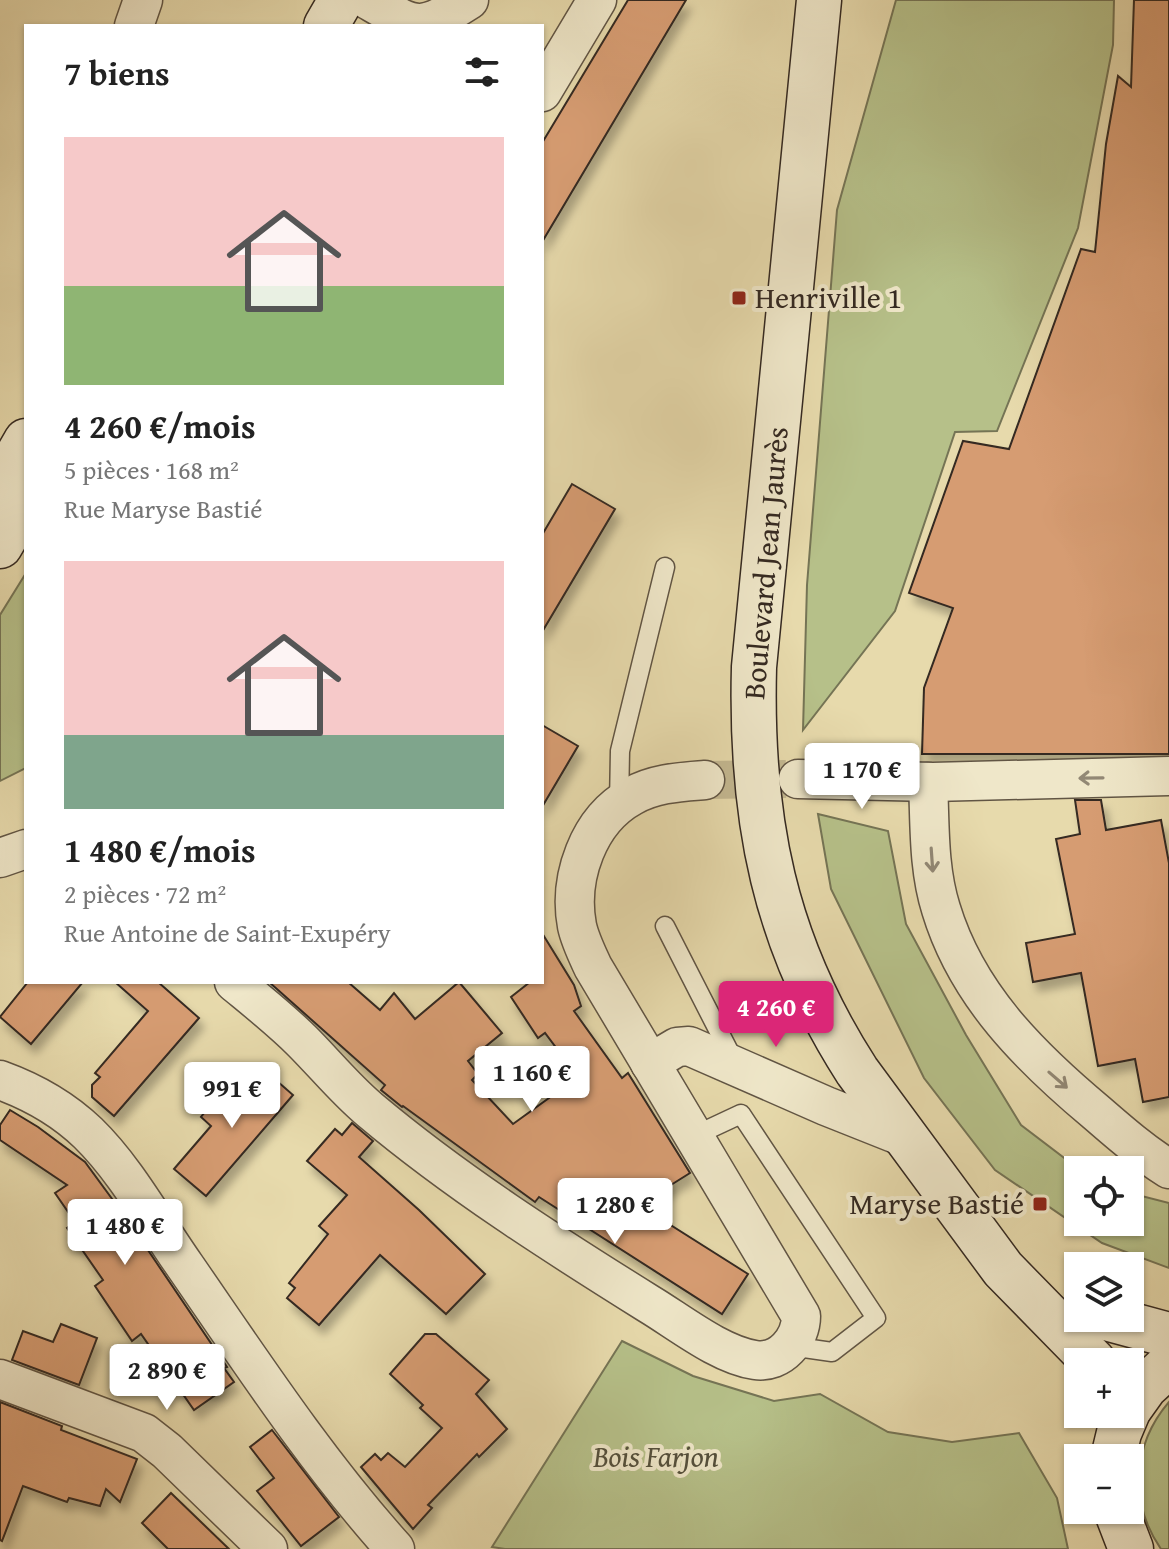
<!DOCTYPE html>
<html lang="fr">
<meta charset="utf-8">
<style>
body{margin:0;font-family:"Gentium Book Plus",serif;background:#f2f2f2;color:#222;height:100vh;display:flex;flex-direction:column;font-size:30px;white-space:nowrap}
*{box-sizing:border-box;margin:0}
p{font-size:26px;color:#767676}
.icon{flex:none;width:44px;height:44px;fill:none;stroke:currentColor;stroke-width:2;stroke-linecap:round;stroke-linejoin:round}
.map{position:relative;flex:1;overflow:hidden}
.side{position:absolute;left:24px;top:24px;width:520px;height:960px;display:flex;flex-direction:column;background:#fff;border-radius:0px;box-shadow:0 2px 6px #0004}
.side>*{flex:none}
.fabs{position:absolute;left:1064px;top:1156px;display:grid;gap:16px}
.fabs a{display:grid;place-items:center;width:80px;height:80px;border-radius:0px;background:#fff;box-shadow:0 2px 6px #0004;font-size:40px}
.price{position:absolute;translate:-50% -68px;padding:0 18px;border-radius:8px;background:#fff;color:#222;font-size:26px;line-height:52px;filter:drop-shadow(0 2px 4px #0008)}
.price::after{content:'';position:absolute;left:50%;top:48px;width:24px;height:18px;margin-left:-12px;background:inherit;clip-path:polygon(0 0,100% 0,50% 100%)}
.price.current{background:#db2777;color:#fff}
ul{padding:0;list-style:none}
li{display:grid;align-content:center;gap:16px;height:424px;padding:0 40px}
li span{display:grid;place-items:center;height:248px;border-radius:0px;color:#555}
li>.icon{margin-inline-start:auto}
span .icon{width:144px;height:144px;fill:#fffc;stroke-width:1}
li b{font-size:34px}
h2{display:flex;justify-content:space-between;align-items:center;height:96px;padding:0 40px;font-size:34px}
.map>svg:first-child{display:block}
.green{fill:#b6c089;stroke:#757455;stroke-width:2}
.building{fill:#d69c72;stroke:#342921;stroke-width:2;filter:url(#shadow)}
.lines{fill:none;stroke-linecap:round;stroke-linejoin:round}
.street-tunnel{stroke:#c3b790;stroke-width:38;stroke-dasharray:38 19;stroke-linecap:butt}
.lane-casing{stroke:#615544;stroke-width:21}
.street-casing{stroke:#615544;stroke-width:41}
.secondary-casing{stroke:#342921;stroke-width:47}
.lane{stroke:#efe7c9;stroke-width:18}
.street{stroke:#efe7c9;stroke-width:38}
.secondary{stroke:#efe7c9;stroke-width:44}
.oneway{stroke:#928875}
.poi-dot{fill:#8f2418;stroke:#efe7c9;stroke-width:3}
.labels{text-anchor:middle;stroke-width:8;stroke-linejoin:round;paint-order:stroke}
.poi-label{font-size:30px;fill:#342921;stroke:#efe7c9;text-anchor:start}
.street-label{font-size:30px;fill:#342921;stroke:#efe7c9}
.park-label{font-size:30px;font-style:italic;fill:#544f3b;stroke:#efe7c9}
</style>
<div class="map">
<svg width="1169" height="1549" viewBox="0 0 1169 1549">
<defs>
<filter id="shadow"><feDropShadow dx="5" dy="9" stdDeviation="4" flood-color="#0004"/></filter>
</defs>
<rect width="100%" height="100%" fill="#e7daac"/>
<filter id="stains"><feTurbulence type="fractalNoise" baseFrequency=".0025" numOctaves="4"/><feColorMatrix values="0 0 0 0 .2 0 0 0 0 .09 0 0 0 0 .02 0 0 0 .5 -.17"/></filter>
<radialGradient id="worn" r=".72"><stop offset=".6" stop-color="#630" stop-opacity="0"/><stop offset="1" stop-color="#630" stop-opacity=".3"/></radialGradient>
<!-- green -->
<g class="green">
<path d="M896 0H1114L1113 45 1078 228 997 431 955 432 895 611 803 730 807 585 837 210Z"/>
<path d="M26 573V768L0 781V615Z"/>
<path d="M818 814 888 831 906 924 966 1035 1021 1125 1080 1170 1078 1222H1130V1193L1169 1203V1268L1102 1243 995 1170 924 1078 831 889Z"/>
<path d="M622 1341 693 1376 774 1401 820 1394 888 1432 952 1442 1019 1433 1057 1498 1068 1549H505L492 1547Z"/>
<path d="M1169 1402V1549H1161C1129 1503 1132 1445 1169 1402Z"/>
</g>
<!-- building -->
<g class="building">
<path d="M628 0H686L542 242V143Z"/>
<path d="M1134 0H1169V754H922L924 688 953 608 909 593 963 441 1009 449 1081 249 1095 252 1106 144 1118 76 1131 87Z"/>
<path d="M572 484 615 509 542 632V535Z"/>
<path d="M542 725 578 746 542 807Z"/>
<path d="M1075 800H1101L1106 830 1161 820 1169 863V1097L1143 1102 1135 1059 1098 1066 1081 973 1033 982 1026 943 1075 934 1056 839 1080 834Z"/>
<path d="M542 933 574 985 581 1006 574 1011 622 1078 628 1073 690 1173 639 1205 748 1274 722 1314 539 1197 535 1202 403 1106 402 1107 381 1090 385 1085 269 982H348L380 1010 394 993 415 1019 459 982 502 1033 468 1061 478 1074 472 1080 513 1124 578 1077 545 1033 538 1038 511 997 530 982H542Z"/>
<path d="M28 982H83L31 1044 0 1017Z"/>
<path d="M115 982H158L199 1018 114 1116 92 1097V1085L100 1077 95 1073 148 1011Z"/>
<path d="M261 1067 293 1095 206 1196 174 1169 211 1126 201 1117 221 1092 232 1101Z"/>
<path d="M10 1110 38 1127 85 1162 129 1222 227 1367 224 1368 234 1382 194 1410 141 1334 132 1341 95 1286 103 1280 67 1228 75 1222 55 1193 67 1185 0 1140V1125Z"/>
<path d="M352 1123 373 1141 359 1157 419 1210 485 1274 446 1314 380 1255 319 1325 287 1298 295 1288 289 1283 328 1234 319 1226 347 1195 307 1161 335 1129 342 1135Z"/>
<path d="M61 1324 97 1338 79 1385 12 1360 23 1331 53 1342Z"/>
<path d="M425 1334H436L489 1380 476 1394 507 1429 479 1457 477 1454 428 1505 432 1508 413 1529 361 1467 375 1454 381 1460 388 1453 405 1467 442 1428 420 1408 423 1405 390 1374Z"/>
<path d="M0 1402 62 1426 61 1430 137 1459 120 1502 106 1489 100 1506 69 1498 67 1502 23 1486 2 1541 0 1540Z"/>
<path d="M272 1430 339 1517 301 1546 257 1491 274 1478 250 1447Z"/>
<path d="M171 1493 229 1549H168L142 1523Z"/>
</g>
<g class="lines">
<!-- street-tunnel -->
<path class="street-tunnel" d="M705 780 786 779"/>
<defs>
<g id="lane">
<path d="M619 805 620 751 665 567"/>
<path d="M665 926 735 1063"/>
<path d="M694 1136 741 1114 876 1318 832 1352 790 1346"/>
</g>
<g id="street">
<path d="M368 0C418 29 419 32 469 0"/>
<path d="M134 26 143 0"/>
<path d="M542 92 597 0"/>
<path d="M798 779 933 782 1169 776"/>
<path d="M928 782C930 824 928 868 941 909 967 995 1030 1057 1097 1113 1120 1133 1143 1153 1169 1169"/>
<path d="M0 858 26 849"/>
<path d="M234 982C257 1001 281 1020 302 1041 325 1064 345 1089 370 1110 457 1183 553 1244 649 1304 679 1322 720 1355 755 1360 781 1364 801 1339 801 1316L593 967C587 954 580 940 577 926 568 878 588 820 632 796 655 783 680 782 705 780"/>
<path d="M650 1063 677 1047 689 1046 826 1106 909 1139"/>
<path d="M0 1080C33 1092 63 1109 88 1133 126 1170 154 1222 185 1266 252 1363 316 1461 395 1549"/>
<path d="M0 1379 144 1433 167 1451 268 1549"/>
</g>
<g id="secondary">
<path d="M819 0 754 667C750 819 774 942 857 1071L1003 1269 1094 1362"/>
<path d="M326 26 341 0"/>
<path d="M0 486 26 441"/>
<path d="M0 546 26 502"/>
<path d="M1106 1318 1169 1335"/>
<path d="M1130 1408 1145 1387 1169 1365"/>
<path d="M1113 1458 1119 1433 1127 1414"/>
<path d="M1116 1510 1131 1549"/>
</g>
</defs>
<!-- lane casing -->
<use href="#lane" class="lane-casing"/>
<!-- street casing -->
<use href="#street" class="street-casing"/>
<!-- secondary casing -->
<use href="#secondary" class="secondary-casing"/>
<!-- lane -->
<use href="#lane" class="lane"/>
<!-- street -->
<use href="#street" class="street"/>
<!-- secondary -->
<use href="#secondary" class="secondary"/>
</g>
<!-- one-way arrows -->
<defs><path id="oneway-shaft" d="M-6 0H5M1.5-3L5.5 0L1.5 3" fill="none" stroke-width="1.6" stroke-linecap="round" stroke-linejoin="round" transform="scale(2)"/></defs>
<g class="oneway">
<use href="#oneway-shaft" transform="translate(1091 778) rotate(179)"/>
<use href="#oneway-shaft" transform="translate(932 860) rotate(86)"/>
<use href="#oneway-shaft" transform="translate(1058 1080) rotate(41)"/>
</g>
<!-- markers -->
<g class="poi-dot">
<rect x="731" y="290" width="16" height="16" rx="4"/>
<rect x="1032" y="1196" width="16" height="16" rx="4"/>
</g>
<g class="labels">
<!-- poi labels -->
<g class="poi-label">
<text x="755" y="308">Henriville 1</text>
<text x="1024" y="1214" text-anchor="end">Maryse Bastié</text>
</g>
<!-- street labels -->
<g class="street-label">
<text transform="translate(766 563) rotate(-85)" y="10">Boulevard Jean Jaurès</text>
</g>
<!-- park labels -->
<g class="park-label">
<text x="656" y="1467">Bois Farjon</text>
</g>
</g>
<rect width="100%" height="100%" filter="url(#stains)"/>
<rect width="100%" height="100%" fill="url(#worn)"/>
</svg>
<div class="fabs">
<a><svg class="icon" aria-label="locate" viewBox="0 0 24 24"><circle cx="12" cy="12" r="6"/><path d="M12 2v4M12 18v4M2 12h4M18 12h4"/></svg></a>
<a><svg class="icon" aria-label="layers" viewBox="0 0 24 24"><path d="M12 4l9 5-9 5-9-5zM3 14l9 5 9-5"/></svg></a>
<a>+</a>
<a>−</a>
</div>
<b class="price" style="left:862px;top:811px">1 170 €</b>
<b class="price current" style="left:776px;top:1049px">4 260 €</b>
<b class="price" style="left:532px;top:1114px">1 160 €</b>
<b class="price" style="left:232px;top:1130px">991 €</b>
<b class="price" style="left:615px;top:1246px">1 280 €</b>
<b class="price" style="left:125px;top:1267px">1 480 €</b>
<b class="price" style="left:167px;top:1412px">2 890 €</b>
<section class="side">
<h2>7 biens<svg class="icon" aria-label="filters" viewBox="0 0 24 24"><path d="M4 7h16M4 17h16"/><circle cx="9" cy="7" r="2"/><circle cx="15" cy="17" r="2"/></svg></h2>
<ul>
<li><span style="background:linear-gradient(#f6c9c9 60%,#8fb573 0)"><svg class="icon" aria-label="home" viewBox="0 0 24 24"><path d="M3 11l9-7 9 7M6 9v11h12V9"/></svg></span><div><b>4 260 €/mois</b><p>5 pièces · 168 m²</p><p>Rue Maryse Bastié</p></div></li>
<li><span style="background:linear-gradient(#f6c9c9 70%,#7fa58c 0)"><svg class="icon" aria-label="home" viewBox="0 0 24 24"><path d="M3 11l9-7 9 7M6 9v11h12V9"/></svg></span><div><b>1 480 €/mois</b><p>2 pièces · 72 m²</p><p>Rue Antoine de Saint-Exupéry</p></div></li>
</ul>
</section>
</div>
